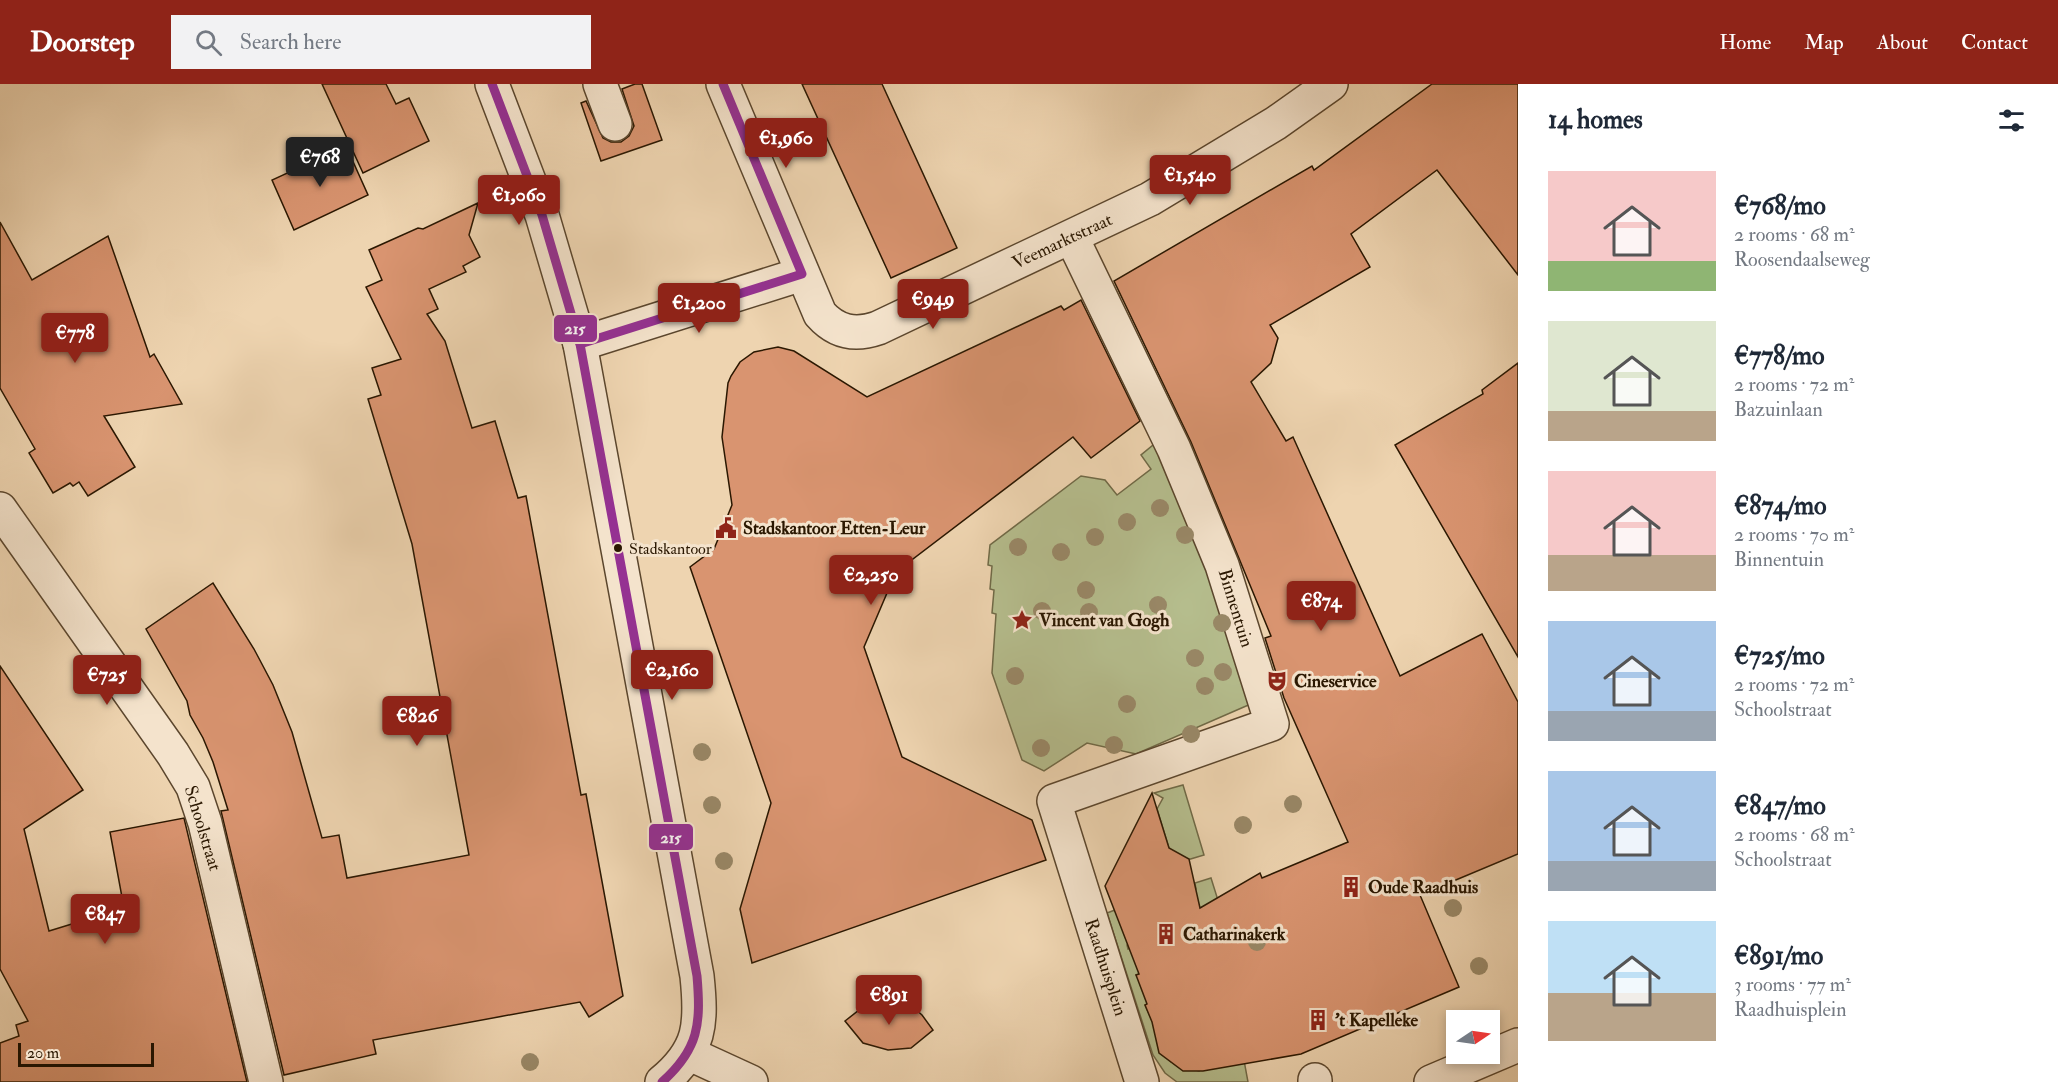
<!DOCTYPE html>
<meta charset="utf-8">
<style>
body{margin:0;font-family:"IM FELL Double Pica",serif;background:#f2f2f3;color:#1f2937;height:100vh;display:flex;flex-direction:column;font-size:22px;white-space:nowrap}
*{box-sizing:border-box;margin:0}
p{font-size:20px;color:#747a83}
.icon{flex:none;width:33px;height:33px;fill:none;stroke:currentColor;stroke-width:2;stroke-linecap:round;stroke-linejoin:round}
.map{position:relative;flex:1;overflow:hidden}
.side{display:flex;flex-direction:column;background:#fff;width:540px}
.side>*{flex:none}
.needle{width:39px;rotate:77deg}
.buttons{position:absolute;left:1446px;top:926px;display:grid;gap:12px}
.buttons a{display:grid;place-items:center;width:54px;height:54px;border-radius:0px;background:#fff;box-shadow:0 3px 9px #0003;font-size:30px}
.scale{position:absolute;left:18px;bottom:15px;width:136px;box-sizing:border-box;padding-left:6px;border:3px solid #2a1701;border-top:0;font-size:16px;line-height:21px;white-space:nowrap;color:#2a1701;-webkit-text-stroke:4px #f4e3cc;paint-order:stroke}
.price{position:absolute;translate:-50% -51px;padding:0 14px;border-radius:6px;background:#8f2418;color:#fff;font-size:20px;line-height:39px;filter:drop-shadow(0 2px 3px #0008)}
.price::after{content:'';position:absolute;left:50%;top:36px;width:18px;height:14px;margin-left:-9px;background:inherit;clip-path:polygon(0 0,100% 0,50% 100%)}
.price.selected{background:#222;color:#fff}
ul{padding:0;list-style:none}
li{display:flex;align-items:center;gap:18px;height:150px;padding:0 30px}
li span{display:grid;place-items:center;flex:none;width:168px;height:120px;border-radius:0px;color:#555}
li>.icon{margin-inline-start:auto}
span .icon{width:72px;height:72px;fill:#fffc;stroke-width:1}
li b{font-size:26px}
h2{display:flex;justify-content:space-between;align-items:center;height:72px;padding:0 30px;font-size:26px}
header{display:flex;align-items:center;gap:36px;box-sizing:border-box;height:84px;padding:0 30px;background:#8f2418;color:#fff}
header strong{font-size:28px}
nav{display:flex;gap:33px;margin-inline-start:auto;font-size:21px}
.search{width:420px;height:54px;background:#f2f2f3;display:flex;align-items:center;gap:15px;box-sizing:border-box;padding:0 21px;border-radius:0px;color:#747a83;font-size:22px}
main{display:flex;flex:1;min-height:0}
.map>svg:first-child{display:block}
.green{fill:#b5bd8d;stroke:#706a47;stroke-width:1.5}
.building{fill:#d99470;stroke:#2a1701;stroke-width:1.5}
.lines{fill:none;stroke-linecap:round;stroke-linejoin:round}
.minor-casing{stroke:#5b462d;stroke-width:36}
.minor{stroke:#f4e3cc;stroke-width:33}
.bus-1-casing{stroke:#f4e3cc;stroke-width:14}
.bus-1{stroke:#953192;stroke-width:9}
.tree{fill:#998867}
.bus-dot{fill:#2a1701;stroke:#f4e3cc;stroke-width:2}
.labels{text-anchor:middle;stroke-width:6;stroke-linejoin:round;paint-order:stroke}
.bus-label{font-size:16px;fill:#2a1701;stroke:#f4e3cc;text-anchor:start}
.street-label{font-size:18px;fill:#2a1701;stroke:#f4e3cc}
.poi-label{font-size:18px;font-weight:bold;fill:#2a1701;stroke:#f4e3cc;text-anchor:start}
.line-badge{stroke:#f4e3cc;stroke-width:2}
.badge-label{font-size:16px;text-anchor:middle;font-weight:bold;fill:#fff}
</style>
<header>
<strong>Doorstep</strong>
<div class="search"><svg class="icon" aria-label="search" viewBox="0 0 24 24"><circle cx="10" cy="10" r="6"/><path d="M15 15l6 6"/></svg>Search here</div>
<nav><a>Home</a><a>Map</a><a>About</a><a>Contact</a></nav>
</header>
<main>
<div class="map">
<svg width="1518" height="998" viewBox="0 0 1518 998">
<rect width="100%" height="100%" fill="#eed4b0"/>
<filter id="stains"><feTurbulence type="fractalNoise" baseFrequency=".00333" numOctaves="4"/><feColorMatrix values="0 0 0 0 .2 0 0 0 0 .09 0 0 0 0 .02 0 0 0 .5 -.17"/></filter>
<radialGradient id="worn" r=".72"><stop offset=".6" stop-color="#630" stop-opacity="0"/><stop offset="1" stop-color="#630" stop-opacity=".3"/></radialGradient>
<!-- green -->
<g class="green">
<path d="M1158 357 1213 484 1253 619 1136 670 1087 659 1044 687 1022 676 992 589 996 530 992 529 994 506 990 505 992 482 988 481 990 461 1081 392 1105 396 1117 411 1151 385 1141 371Z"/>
<path d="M1183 701 1204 771 1177 779 1169 764 1157 725 1163 714 1154 709Z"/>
<path d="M1211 794 1232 861 1226 862 1188 807 1196 805 1195 799Z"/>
<path d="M1115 826 1134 859 1127 861 1128 865 1135 863 1144 888 1136 891 1153 918 1145 921 1171 978 1199 987 1236 933 1248 998H1177L1165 989 1153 971 1107 829Z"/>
</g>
<!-- building -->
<g class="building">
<path d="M322 0H386L396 20 409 14 429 57 363 89Z"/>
<path d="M635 0H642L662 56 601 77 581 19 586 17 603 54 611 58H621L629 52 634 42 622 5Z"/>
<path d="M802 0H882L957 164 891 194Z"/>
<path d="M1432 0H1518V191L1437 86 1351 150 1370 183 1270 241 1278 254 1271 279 1251 298 1286 357 1293 353 1400 592 1482 550 1518 618V770L1420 811 1459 903 1301 970 1203 987H1183L1159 969 1152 938 1145 921 1147 920 1136 891 1139 890 1105 802 1152 709 1169 764 1189 775 1200 824 1260 789 1262 794 1348 758 1284 614 1265 554 1271 552 1191 358 1114 197 1312 82 1314 86Z"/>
<path d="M346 62 368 111 294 146 272 96Z"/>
<path d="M478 119 469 151 480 173 463 182 466 188 429 205 438 225 427 230 445 257 472 344 495 337 518 414 526 412 581 711 586 710 623 912 589 933 580 918 373 956 376 970 284 991 221 727 228 726 213 678 203 654 190 631 187 617 146 545 213 499 254 565 273 601 292 648 322 754 339 751 347 794 469 771 412 460 368 315 381 311 372 284 401 275 366 203 382 196 369 166 418 144 423 145Z"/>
<path d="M0 138 32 196 108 152 150 273 154 270 182 320 104 332 135 383 88 412 79 398 73 402 70 399 53 409 29 369 35 365 0 304Z"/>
<path d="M1081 216 1140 337 1091 374 1073 353 896 488 864 563 902 673 1032 736 1046 776 752 879 740 825 771 719 690 483 714 465 732 421 722 353 728 299 731 292 740 278 754 268 778 263 794 267 867 313 1061 222 1064 226Z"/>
<path d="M1518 279V573L1395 361 1483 310 1482 306Z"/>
<path d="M0 582 83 706 24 745 49 847 124 824 110 748 184 734 247 998H0V959L19 952 16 941 28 937 0 885Z"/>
<path d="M881 917 893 918 914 924 922 931 933 946 911 964 888 966 863 959 845 937 868 919Z"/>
</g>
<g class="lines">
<defs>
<g id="minor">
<path d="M492 0 542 131 580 260 697 892C702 940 701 966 662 998"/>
<path d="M600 0 615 40"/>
<path d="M723 0 820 230C836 248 855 252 878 244L1150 115 1276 39 1331 0"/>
<path d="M1072 154 1174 365 1222 481 1272 640 1054 717 1142 998"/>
<path d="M580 260 802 190"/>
<path d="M0 425 173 670 193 703 205 739 266 998"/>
<path d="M690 970 751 998"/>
<path d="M1315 996V998"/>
<path d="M1431 998 1518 961"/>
</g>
</defs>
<!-- minor casing -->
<use href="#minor" class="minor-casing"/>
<!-- minor -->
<use href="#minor" class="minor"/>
<defs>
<g id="bus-1">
<path d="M492 0 542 131 580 260 697 892C701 940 699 965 662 998"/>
<path d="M580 260 802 190 723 0"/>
</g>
</defs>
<!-- bus-1 casing -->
<use href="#bus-1" class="bus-1-casing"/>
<!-- bus-1 -->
<use href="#bus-1" class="bus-1"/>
</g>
<!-- trees -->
<g class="tree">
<circle cx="1160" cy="424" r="9"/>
<circle cx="1127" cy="438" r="9"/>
<circle cx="1185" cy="451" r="9"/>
<circle cx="1095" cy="453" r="9"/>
<circle cx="1018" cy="463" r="9"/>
<circle cx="1061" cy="468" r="9"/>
<circle cx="1086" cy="506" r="9"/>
<circle cx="1158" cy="521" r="9"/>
<circle cx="1042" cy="527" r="9"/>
<circle cx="1089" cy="528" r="9"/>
<circle cx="1222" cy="539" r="9"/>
<circle cx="1195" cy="574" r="9"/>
<circle cx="1223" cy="588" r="9"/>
<circle cx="1015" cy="592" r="9"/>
<circle cx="1205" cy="602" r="9"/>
<circle cx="1127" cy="620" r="9"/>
<circle cx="1191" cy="650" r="9"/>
<circle cx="1114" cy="661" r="9"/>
<circle cx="1041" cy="664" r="9"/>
<circle cx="702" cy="668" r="9"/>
<circle cx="1293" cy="720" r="9"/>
<circle cx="712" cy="721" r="9"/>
<circle cx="1243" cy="741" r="9"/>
<circle cx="724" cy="777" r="9"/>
<circle cx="1453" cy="824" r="9"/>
<circle cx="1257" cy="858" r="9"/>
<circle cx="1479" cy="882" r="9"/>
<circle cx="530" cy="978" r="9"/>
</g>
<!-- icons -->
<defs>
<symbol id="civic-bare" viewBox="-9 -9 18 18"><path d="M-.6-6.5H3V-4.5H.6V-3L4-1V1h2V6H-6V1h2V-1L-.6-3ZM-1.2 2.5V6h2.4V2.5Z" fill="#8f2418" stroke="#f4e3cc" stroke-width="2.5" paint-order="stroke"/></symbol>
<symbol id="sight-bare" viewBox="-9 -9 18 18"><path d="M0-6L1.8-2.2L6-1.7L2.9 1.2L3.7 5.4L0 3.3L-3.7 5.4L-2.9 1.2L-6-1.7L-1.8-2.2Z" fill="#8f2418" stroke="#f4e3cc" stroke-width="2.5" paint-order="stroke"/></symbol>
<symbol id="theatre-bare" viewBox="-9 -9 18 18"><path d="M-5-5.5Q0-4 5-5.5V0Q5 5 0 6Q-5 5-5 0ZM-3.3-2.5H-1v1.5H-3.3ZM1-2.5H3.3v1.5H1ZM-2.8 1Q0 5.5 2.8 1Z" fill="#8f2418" stroke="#f4e3cc" stroke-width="2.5" paint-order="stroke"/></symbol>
<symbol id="building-bare" viewBox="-9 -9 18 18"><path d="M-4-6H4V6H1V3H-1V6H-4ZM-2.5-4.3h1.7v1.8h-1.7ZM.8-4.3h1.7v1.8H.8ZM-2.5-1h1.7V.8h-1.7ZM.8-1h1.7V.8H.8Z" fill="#8f2418" stroke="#f4e3cc" stroke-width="2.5" paint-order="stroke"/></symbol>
</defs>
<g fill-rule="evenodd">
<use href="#civic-bare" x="711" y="429" width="30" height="30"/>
<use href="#sight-bare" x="1007" y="521" width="30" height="30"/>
<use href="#theatre-bare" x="1262" y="582" width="30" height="30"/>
<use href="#building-bare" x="1336" y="788" width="30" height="30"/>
<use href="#building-bare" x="1151" y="835" width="30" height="30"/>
<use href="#building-bare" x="1303" y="921" width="30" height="30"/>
</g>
<!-- markers -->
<circle class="bus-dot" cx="618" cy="464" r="5"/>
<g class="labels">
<!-- bus labels -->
<g class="bus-label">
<text x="629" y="470">Stadskantoor</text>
</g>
<!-- street labels -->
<g class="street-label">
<text transform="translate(1062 157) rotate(-25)" y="6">Veemarktstraat</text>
<text transform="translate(1236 524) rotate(73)" y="6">Binnentuin</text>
<text transform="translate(203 744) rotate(73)" y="6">Schoolstraat</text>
<text transform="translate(1106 883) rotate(72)" y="6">Raadhuisplein</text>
</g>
<!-- poi labels -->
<g class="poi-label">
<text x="743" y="450">Stadskantoor Etten-Leur</text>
<text x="1039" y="542">Vincent van Gogh</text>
<text x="1294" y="603">Cineservice</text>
<text x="1368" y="809">Oude Raadhuis</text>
<text x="1183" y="856">Catharinakerk</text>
<text x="1335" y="942">'t Kapelleke</text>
</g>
</g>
<g class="line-badge">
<rect x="553" y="230" width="45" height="29" rx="6" fill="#953192"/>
<rect x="648" y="739" width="46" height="28" rx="6" fill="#953192"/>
</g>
<g class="badge-label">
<text x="575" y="250">215</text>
<text x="671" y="759">215</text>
</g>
<rect width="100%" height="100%" filter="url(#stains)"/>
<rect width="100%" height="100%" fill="url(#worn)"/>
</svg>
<div class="buttons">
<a><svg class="needle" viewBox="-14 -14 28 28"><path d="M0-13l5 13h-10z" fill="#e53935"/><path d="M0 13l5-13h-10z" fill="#747a83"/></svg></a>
</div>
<div class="scale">20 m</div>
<b class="price" style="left:786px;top:85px">€1,960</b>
<b class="price selected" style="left:320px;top:104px">€768</b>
<b class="price" style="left:1190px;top:122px">€1,540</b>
<b class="price" style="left:519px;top:142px">€1,060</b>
<b class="price" style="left:933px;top:246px">€949</b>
<b class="price" style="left:699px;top:250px">€1,200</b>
<b class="price" style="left:75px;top:280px">€778</b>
<b class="price" style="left:871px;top:522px">€2,250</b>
<b class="price" style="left:1321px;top:548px">€874</b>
<b class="price" style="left:672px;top:617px">€2,160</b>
<b class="price" style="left:107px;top:622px">€725</b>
<b class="price" style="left:417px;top:663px">€826</b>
<b class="price" style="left:105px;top:861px">€847</b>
<b class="price" style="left:889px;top:942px">€891</b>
</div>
<section class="side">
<h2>14 homes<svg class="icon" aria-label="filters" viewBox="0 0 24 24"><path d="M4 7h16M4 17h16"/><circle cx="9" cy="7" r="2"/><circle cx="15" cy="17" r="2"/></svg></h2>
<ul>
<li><span style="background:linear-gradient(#f6c9c9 75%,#8fb573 0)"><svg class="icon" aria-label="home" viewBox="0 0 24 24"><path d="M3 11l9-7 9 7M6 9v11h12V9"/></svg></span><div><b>€768/mo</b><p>2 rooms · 68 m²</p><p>Roosendaalseweg</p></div></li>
<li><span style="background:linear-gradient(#dfe7d0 75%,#b9a48a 0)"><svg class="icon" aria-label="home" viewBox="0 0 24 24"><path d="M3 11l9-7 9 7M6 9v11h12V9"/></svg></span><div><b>€778/mo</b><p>2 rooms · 72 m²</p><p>Bazuinlaan</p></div></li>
<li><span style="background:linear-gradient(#f6c9c9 70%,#b9a48a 0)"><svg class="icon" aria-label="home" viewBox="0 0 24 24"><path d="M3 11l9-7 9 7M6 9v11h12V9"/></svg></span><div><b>€874/mo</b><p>2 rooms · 70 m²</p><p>Binnentuin</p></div></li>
<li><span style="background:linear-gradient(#a9c7e8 75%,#9aa5b1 0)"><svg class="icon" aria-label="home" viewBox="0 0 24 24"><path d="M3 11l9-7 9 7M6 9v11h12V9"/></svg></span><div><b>€725/mo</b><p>2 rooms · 72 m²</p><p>Schoolstraat</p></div></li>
<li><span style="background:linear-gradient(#a9c7e8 75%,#9aa5b1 0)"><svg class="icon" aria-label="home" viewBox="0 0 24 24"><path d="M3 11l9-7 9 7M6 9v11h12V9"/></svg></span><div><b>€847/mo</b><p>2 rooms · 68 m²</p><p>Schoolstraat</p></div></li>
<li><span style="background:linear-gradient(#bfe0f5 60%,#b9a48a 0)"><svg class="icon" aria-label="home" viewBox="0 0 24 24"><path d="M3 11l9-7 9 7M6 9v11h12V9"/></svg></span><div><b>€891/mo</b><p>3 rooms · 77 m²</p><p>Raadhuisplein</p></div></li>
</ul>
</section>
</main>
